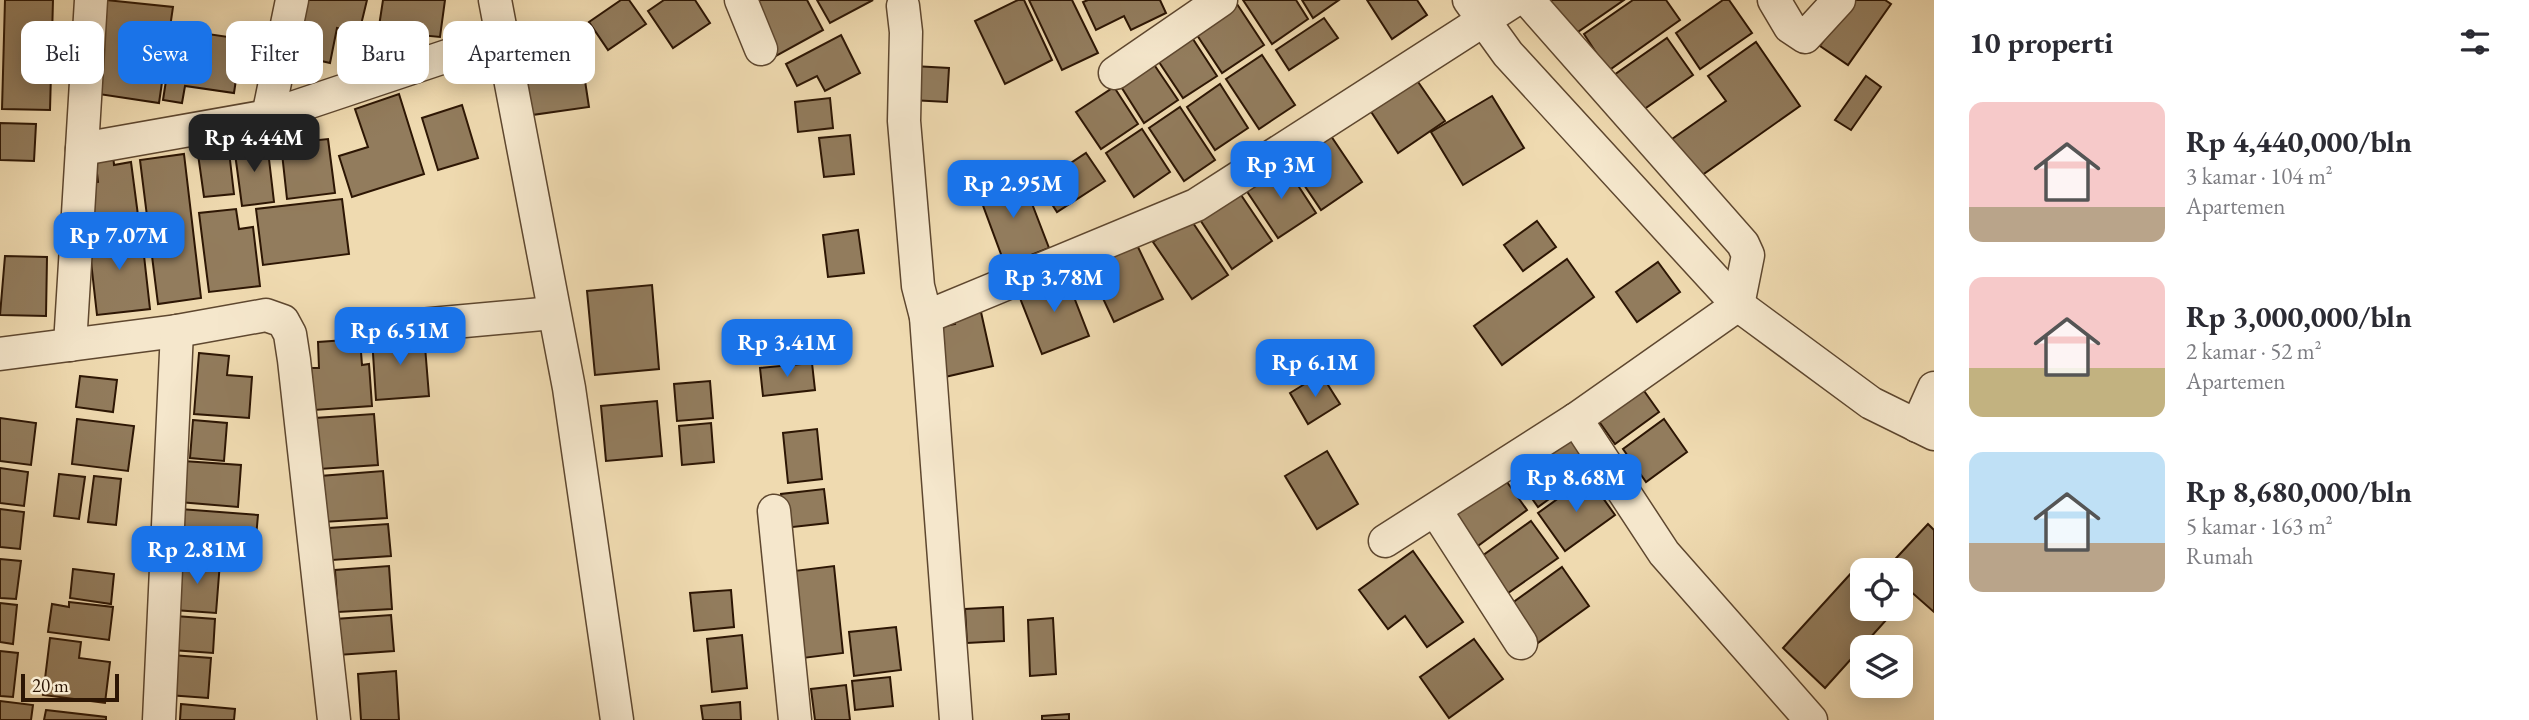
<!DOCTYPE html>
<html lang="id">
<meta charset="utf-8">
<style>
body{margin:0;font-family:"EB Garamond",serif;background:#f7f7f7;color:#2b2b33;height:100vh;display:flex;flex-direction:column;font-size:26px;white-space:nowrap}
*{box-sizing:border-box;margin:0}
p{font-size:23px;color:#7c7c81}
.icon{flex:none;width:38px;height:38px;fill:none;stroke:currentColor;stroke-width:2;stroke-linecap:round;stroke-linejoin:round}
.map{position:relative;flex:1;overflow:hidden}
.sheet{display:flex;flex-direction:column;background:#fff;width:595px}
.sheet>*{flex:none}
.guide{position:absolute;left:21px;top:21px;width:665px;height:63px;display:flex;gap:14px}
.fabs{position:absolute;left:1850px;top:558px;display:grid;gap:14px}
.fabs a{display:grid;place-items:center;width:63px;height:63px;border-radius:14px;background:#fff;box-shadow:0 4px 18px #0003;font-size:35px}
.scale{position:absolute;left:21px;bottom:18px;width:98px;box-sizing:border-box;padding-left:7px;border:4px solid #2d1604;border-top:0;font-size:19px;line-height:24px;white-space:nowrap;color:#2d1604;-webkit-text-stroke:5px #f5e7cc;paint-order:stroke}
.price{position:absolute;translate:-50% -60px;padding:0 16px;border-radius:14px;background:#1a73e8;color:#fff;font-size:23px;line-height:46px;filter:drop-shadow(0 2px 4px #0008)}
.price::after{content:'';position:absolute;left:50%;top:42px;width:21px;height:16px;margin-left:-10px;background:inherit;clip-path:polygon(0 0,100% 0,50% 100%)}
.price.active{background:#222;color:#fff}
ul{padding:0;list-style:none}
li{display:flex;align-items:center;gap:21px;height:175px;padding:0 35px}
li span{display:grid;place-items:center;flex:none;width:196px;height:140px;border-radius:14px;color:#555}
li>.icon{margin-inline-start:auto}
span .icon{width:84px;height:84px;fill:#fffc;stroke-width:1}
li b{font-size:30px}
h2{display:flex;justify-content:space-between;align-items:center;height:84px;padding:0 35px;font-size:30px}
.pill{padding:0 24px;border-radius:14px;background:#fff;box-shadow:0 4px 18px #0003;font-size:24px;line-height:63px}
.pill.active{background:#1a73e8;color:#fff}
main{display:flex;flex:1;min-height:0}
.map>svg:first-child{display:block}
.building{fill:#927c5d;stroke:#2d1604;stroke-width:2}
.lines{fill:none;stroke-linecap:round;stroke-linejoin:round}
.street-casing{stroke:#5e472f;stroke-width:35}
.street{stroke:#f5e7cc;stroke-width:32}
</style>
<main>
<div class="map">
<svg width="1934" height="720" viewBox="0 0 1934 720">
<rect width="100%" height="100%" fill="#efdab0"/>
<filter id="stains"><feTurbulence type="fractalNoise" baseFrequency=".00286" numOctaves="4"/><feColorMatrix values="0 0 0 0 .2 0 0 0 0 .09 0 0 0 0 .02 0 0 0 .5 -.17"/></filter>
<radialGradient id="worn" r=".72"><stop offset=".6" stop-color="#630" stop-opacity="0"/><stop offset="1" stop-color="#630" stop-opacity=".3"/></radialGradient>
<!-- building -->
<g class="building">
<path d="M5 0H53L50 110 2 109Z"/>
<path d="M106 0 173 7 159 103 92 93Z"/>
<path d="M303 0H367L359 33 337 28 330 63 291 54Z"/>
<path d="M383 0H445L440 37 420 35 417 52 376 46Z"/>
<path d="M621 0H629L646 24 608 50 589 22Z"/>
<path d="M664 0H695L710 23 673 48 648 11Z"/>
<path d="M757 0H807L823 30 776 56 749 4Z"/>
<path d="M817 0H873L830 23Z"/>
<path d="M1018 0H1024L1052 60 1005 84 975 21Z"/>
<path d="M1029 0H1072L1098 53 1062 70Z"/>
<path d="M1088 0H1160L1166 13 1131 30 1124 16 1096 30 1083 2Z"/>
<path d="M1243 0H1296L1308 19 1272 44Z"/>
<path d="M1302 0H1339L1313 18Z"/>
<path d="M1367 0H1417L1427 15 1392 39Z"/>
<path d="M1547 0H1624L1572 36Z"/>
<path d="M1633 0H1666L1680 20 1608 71 1584 34Z"/>
<path d="M1723 0H1729L1752 33 1700 69 1676 33Z"/>
<path d="M1851 0H1885L1891 4 1848 65 1820 46Z"/>
<path d="M1235 1 1264 45 1222 73 1193 29Z"/>
<path d="M1324 18 1338 38 1289 70 1276 50Z"/>
<path d="M552 27 556 51 580 48 589 107 532 115 520 31Z"/>
<path d="M174 29 242 39 234 93 185 86 182 103 163 100Z"/>
<path d="M1189 33 1217 76 1183 98 1155 56Z"/>
<path d="M841 35 860 73 825 91 817 76 797 86 786 64Z"/>
<path d="M1667 38 1693 75 1640 112 1614 75Z"/>
<path d="M1756 42 1800 106 1698 178 1672 139 1726 101 1708 76Z"/>
<path d="M1262 55 1295 105 1259 129 1226 79Z"/>
<path d="M1153 63 1178 100 1144 123 1120 85Z"/>
<path d="M913 66 949 68 947 102 911 100Z"/>
<path d="M1414 76 1445 121 1398 153 1368 107Z"/>
<path d="M1866 76 1881 87 1851 130 1835 120Z"/>
<path d="M1220 84 1248 128 1215 150 1187 107Z"/>
<path d="M1114 87 1138 124 1101 149 1076 112Z"/>
<path d="M399 94 424 174 352 197 339 156 368 147 355 109Z"/>
<path d="M1492 96 1524 148 1463 185 1431 132Z"/>
<path d="M830 98 833 128 798 132 795 102Z"/>
<path d="M462 105 478 158 438 170 422 118Z"/>
<path d="M1180 107 1215 160 1184 181 1149 128Z"/>
<path d="M0 123 36 124 34 161 0 160Z"/>
<path d="M1142 129 1170 172 1134 197 1106 153Z"/>
<path d="M850 135 854 174 824 177 819 138Z"/>
<path d="M1331 136 1362 182 1321 210 1290 164Z"/>
<path d="M328 139 335 193 287 199 281 144Z"/>
<path d="M267 142 274 202 242 206 234 146Z"/>
<path d="M228 143 234 194 204 197 197 147Z"/>
<path d="M1086 153 1105 181 1057 212 1039 184Z"/>
<path d="M113 154 114 165 131 162 139 223 89 229 84 184 98 182 95 156Z"/>
<path d="M184 154 201 298 158 304 140 160Z"/>
<path d="M1284 164 1316 213 1278 238 1246 190Z"/>
<path d="M1021 175 1049 248 1005 265 978 192Z"/>
<path d="M1237 189 1272 241 1232 269 1197 215Z"/>
<path d="M342 199 349 254 263 265 256 209Z"/>
<path d="M236 209 239 229 253 227 260 286 209 292 199 213Z"/>
<path d="M1189 217 1228 275 1192 299 1153 242Z"/>
<path d="M1537 221 1556 247 1523 271 1504 245Z"/>
<path d="M141 229 150 309 97 315 88 235Z"/>
<path d="M858 230 864 273 828 277 823 235Z"/>
<path d="M1136 243 1163 299 1114 322 1093 277 1103 273 1098 261Z"/>
<path d="M5 256 47 257 46 316 0 315Z"/>
<path d="M1567 259 1594 297 1502 365 1474 326Z"/>
<path d="M1658 262 1680 292 1637 322 1616 292Z"/>
<path d="M1065 274 1089 336 1042 354 1018 293Z"/>
<path d="M652 285 659 369 595 375 587 291Z"/>
<path d="M979 303 993 366 945 377 935 328 955 324 952 309Z"/>
<path d="M424 334 429 396 376 400 372 338Z"/>
<path d="M360 339 362 365 369 364 372 406 314 410 311 368H319L318 342Z"/>
<path d="M199 353 229 356 227 375 252 377 249 418 194 414Z"/>
<path d="M812 363 815 390 763 396 760 368Z"/>
<path d="M1321 374 1340 404 1308 424 1290 393Z"/>
<path d="M80 376 117 380 113 412 76 407Z"/>
<path d="M710 381 713 418 677 421 674 384Z"/>
<path d="M1642 388 1659 412 1615 444 1598 420Z"/>
<path d="M657 401 662 456 606 461 601 406Z"/>
<path d="M374 414 378 465 319 469 315 418Z"/>
<path d="M0 418 36 423 31 465 0 461Z"/>
<path d="M77 419 134 426 128 471 72 464Z"/>
<path d="M1664 419 1687 452 1646 482 1623 449Z"/>
<path d="M193 420 227 423 224 461 190 458Z"/>
<path d="M711 423 714 462 682 465 679 426Z"/>
<path d="M817 429 822 479 788 483 783 433Z"/>
<path d="M1569 432 1593 467 1538 507 1513 472Z"/>
<path d="M1327 451 1358 504 1317 529 1285 476Z"/>
<path d="M183 461 241 465 238 507 179 502Z"/>
<path d="M0 468 28 472 24 506 0 503Z"/>
<path d="M383 471 387 518 323 522 320 476Z"/>
<path d="M59 474 85 477 79 519 54 516Z"/>
<path d="M1502 475 1527 510 1475 548 1450 513Z"/>
<path d="M94 476 121 479 116 525 88 522Z"/>
<path d="M1588 477 1615 515 1565 551 1538 513Z"/>
<path d="M824 489 828 523 784 528 781 494Z"/>
<path d="M0 509 24 512 20 549 0 547Z"/>
<path d="M180 509 258 515 254 560 177 553Z"/>
<path d="M1531 521 1558 558 1501 598 1475 561Z"/>
<path d="M388 524 391 556 332 560 329 528Z"/>
<path d="M1928 524 1934 530V612L1900 582V570L1886 569Z"/>
<path d="M1413 551 1463 622 1427 647 1405 616 1388 629 1359 590Z"/>
<path d="M178 558 220 562 216 613 174 610Z"/>
<path d="M0 559 21 561 16 599 0 598Z"/>
<path d="M389 566 392 609 338 612 335 570Z"/>
<path d="M834 566 843 653 795 659 786 572Z"/>
<path d="M1562 567 1589 606 1535 645 1508 606Z"/>
<path d="M73 569 114 574 111 604 70 598Z"/>
<path d="M1854 570 1862 577V609H1896L1825 688 1783 648Z"/>
<path d="M731 590 734 627 694 631 690 593Z"/>
<path d="M69 602 113 607 109 640 48 632 52 604 69 607Z"/>
<path d="M0 603 17 605 13 644 0 642Z"/>
<path d="M1003 607 1004 641 967 643 965 609Z"/>
<path d="M391 615 394 651 338 655 335 619Z"/>
<path d="M175 616 215 619 213 653 172 650Z"/>
<path d="M1053 618 1056 674 1030 676 1028 620Z"/>
<path d="M896 627 901 670 854 676 849 632Z"/>
<path d="M742 635 747 688 712 692 707 639Z"/>
<path d="M50 638 81 642 79 658 110 662 105 703 43 695Z"/>
<path d="M1474 639 1503 679 1449 718 1420 677Z"/>
<path d="M0 651 18 653 13 697 0 696Z"/>
<path d="M171 655 211 658 208 698 168 695Z"/>
<path d="M396 671 399 720H361L358 674Z"/>
<path d="M890 677 893 706 855 710 852 681Z"/>
<path d="M846 685 850 720H815L811 689Z"/>
<path d="M0 701 33 705 31 720H0Z"/>
<path d="M740 702 741 720H703L701 706Z"/>
<path d="M181 704 235 709 234 720H180Z"/>
<path d="M46 710 106 717V720H44Z"/>
<path d="M1069 714V720H1042V716Z"/>
</g>
<g class="lines">
<defs>
<g id="street">
<path d="M495 0 569 388 617 720"/>
<path d="M741 0 761 49"/>
<path d="M1469 0 1508 54 1738 305 1871 403 1934 434"/>
<path d="M1774 0 1790 27 1805 37 1839 0"/>
<path d="M903 6 906 32 904 121 918 286 926 317 956 720"/>
<path d="M1115 73 1221 0"/>
<path d="M268 116 292 0"/>
<path d="M82 149 268 116 501 38"/>
<path d="M926 317 1196 205 1515 0"/>
<path d="M376 329 553 313"/>
<path d="M70 345 91 0"/>
<path d="M0 354 177 331 266 315 283 321 290 334 294 360 334 720"/>
<path d="M1576 419 1664 553 1811 720"/>
<path d="M1917 426 1934 388"/>
<path d="M774 511 795 720"/>
<path d="M1436 511 1521 643"/>
<path d="M1385 541 1576 419 1738 305 1748 255 1743 244 1528 0"/>
<path d="M159 720 177 331"/>
</g>
</defs>
<!-- street casing -->
<use href="#street" class="street-casing"/>
<!-- street -->
<use href="#street" class="street"/>
</g>
<rect width="100%" height="100%" filter="url(#stains)"/>
<rect width="100%" height="100%" fill="url(#worn)"/>
</svg>
<div class="fabs">
<a><svg class="icon" aria-label="locate" viewBox="0 0 24 24"><circle cx="12" cy="12" r="6"/><path d="M12 2v4M12 18v4M2 12h4M18 12h4"/></svg></a>
<a><svg class="icon" aria-label="layers" viewBox="0 0 24 24"><path d="M12 4l9 5-9 5-9-5zM3 14l9 5 9-5"/></svg></a>
</div>
<div class="scale">20 m</div>
<b class="price active" style="left:254px;top:174px">Rp 4.44M</b>
<b class="price" style="left:1281px;top:201px">Rp 3M</b>
<b class="price" style="left:1013px;top:220px">Rp 2.95M</b>
<b class="price" style="left:119px;top:272px">Rp 7.07M</b>
<b class="price" style="left:1054px;top:314px">Rp 3.78M</b>
<b class="price" style="left:400px;top:367px">Rp 6.51M</b>
<b class="price" style="left:787px;top:379px">Rp 3.41M</b>
<b class="price" style="left:1315px;top:399px">Rp 6.1M</b>
<b class="price" style="left:1576px;top:514px">Rp 8.68M</b>
<b class="price" style="left:197px;top:586px">Rp 2.81M</b>
<div class="guide">
<a class="pill">Beli</a>
<a class="pill active">Sewa</a>
<a class="pill">Filter</a>
<a class="pill">Baru</a>
<a class="pill">Apartemen</a>
</div>
</div>
<section class="sheet">
<h2>10 properti<svg class="icon" aria-label="filters" viewBox="0 0 24 24"><path d="M4 7h16M4 17h16"/><circle cx="9" cy="7" r="2"/><circle cx="15" cy="17" r="2"/></svg></h2>
<ul>
<li><span style="background:linear-gradient(#f6c9c9 75%,#b9a48a 0)"><svg class="icon" aria-label="home" viewBox="0 0 24 24"><path d="M3 11l9-7 9 7M6 9v11h12V9"/></svg></span><div><b>Rp 4,440,000/bln</b><p>3 kamar · 104 m²</p><p>Apartemen</p></div></li>
<li><span style="background:linear-gradient(#f6c9c9 65%,#c2b280 0)"><svg class="icon" aria-label="home" viewBox="0 0 24 24"><path d="M3 11l9-7 9 7M6 9v11h12V9"/></svg></span><div><b>Rp 3,000,000/bln</b><p>2 kamar · 52 m²</p><p>Apartemen</p></div></li>
<li><span style="background:linear-gradient(#bfe0f5 65%,#b9a48a 0)"><svg class="icon" aria-label="home" viewBox="0 0 24 24"><path d="M3 11l9-7 9 7M6 9v11h12V9"/></svg></span><div><b>Rp 8,680,000/bln</b><p>5 kamar · 163 m²</p><p>Rumah</p></div></li>
</ul>
</section>
</main>
